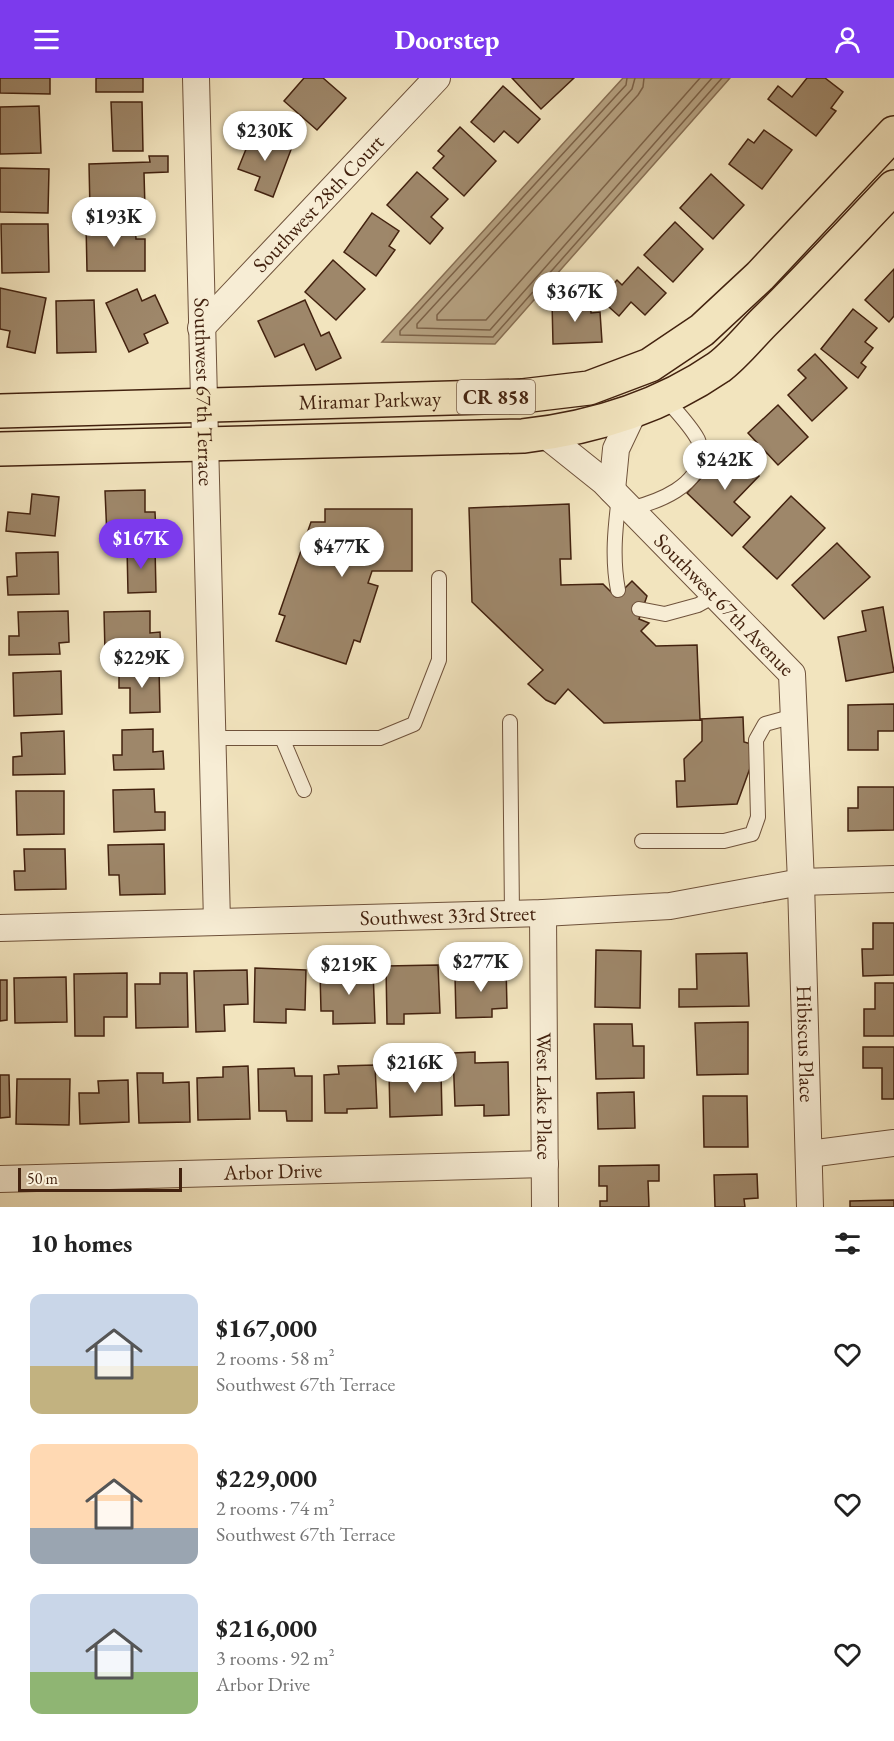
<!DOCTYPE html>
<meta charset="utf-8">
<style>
body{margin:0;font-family:"EB Garamond",serif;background:#f6f6f6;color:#222;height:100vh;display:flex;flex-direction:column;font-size:22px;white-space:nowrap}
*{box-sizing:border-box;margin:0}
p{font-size:20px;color:#767676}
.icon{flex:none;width:33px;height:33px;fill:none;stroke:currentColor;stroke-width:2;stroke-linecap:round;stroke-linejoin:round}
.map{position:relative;height:1129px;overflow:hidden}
.sheet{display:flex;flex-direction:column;background:#fff;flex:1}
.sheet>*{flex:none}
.scale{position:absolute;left:18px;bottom:15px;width:164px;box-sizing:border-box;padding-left:6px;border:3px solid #43220f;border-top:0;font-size:16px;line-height:21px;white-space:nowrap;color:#43220f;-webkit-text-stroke:4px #f7edd5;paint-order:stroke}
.price{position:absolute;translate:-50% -51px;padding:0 14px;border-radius:21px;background:#fff;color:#222;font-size:20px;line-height:39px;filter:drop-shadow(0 2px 3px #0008)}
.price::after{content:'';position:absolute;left:50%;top:36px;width:18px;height:14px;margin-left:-9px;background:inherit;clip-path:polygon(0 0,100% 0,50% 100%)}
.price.on{background:#7c3aed;color:#fff}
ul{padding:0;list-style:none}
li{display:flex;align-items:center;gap:18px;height:150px;padding:0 30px}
li span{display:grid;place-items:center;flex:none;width:168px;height:120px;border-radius:12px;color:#555}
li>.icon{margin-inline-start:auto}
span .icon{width:72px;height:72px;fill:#fffc;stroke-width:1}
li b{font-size:26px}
h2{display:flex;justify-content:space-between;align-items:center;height:72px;padding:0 30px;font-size:26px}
header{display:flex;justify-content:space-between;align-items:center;height:78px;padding:0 30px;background:#7c3aed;color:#fff;font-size:27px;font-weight:700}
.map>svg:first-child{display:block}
.water{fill:#b6a282;stroke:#886f54;stroke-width:1.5}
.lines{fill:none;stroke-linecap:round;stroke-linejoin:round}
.shore{stroke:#7c6248;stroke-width:1.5}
.building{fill:#9e876a;stroke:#43220f;stroke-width:1.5}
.service-casing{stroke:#6f523b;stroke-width:16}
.minor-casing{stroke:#6f523b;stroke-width:28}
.primary-casing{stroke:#43220f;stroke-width:36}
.service{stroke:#f7edd5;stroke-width:14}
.minor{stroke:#f7edd5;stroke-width:26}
.primary{stroke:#f2e4be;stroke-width:33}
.labels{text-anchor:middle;stroke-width:4.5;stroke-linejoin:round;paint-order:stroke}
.shield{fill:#f7edd5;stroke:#795f4a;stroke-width:1.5}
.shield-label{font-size:20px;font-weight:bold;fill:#43220f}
.street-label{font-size:21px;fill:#43220f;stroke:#f7edd5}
</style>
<header><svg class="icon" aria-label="menu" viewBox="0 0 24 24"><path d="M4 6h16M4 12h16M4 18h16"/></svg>Doorstep<svg class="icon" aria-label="person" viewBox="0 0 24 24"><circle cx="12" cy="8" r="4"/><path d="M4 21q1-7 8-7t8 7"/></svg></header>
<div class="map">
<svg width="894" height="1129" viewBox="0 0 894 1129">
<rect width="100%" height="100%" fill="#f2e4be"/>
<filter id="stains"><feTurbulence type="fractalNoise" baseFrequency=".00333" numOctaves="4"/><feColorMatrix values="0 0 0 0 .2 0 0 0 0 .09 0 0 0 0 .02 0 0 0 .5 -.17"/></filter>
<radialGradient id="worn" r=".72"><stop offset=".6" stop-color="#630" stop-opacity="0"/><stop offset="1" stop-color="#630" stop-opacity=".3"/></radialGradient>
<!-- water -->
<path class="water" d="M623 0H730L495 266 382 264Z"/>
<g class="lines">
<!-- shore -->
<g class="shore">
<path d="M627 0 626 7 400 253V257L493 259 722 0"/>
<path d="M635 0 632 11 417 246V250L490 252 712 0"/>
<path d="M644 0 643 9 638 17 437 237V242H486L700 0"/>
</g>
</g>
<!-- building -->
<g class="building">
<path d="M0 0H50V16L0 15Z"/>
<rect x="96" y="0" width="47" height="14"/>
<path d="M304 0H323L346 20 317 52 284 23Z"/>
<path d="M512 0H574L541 31Z"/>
<path d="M807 0H825L843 14 831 30 836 33 816 58 768 21 778 8 792 19Z"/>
<path d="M503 8 540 41 518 65 504 53 494 64 471 44Z"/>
<path d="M111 24H142L143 73H113Z"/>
<path d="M39 28 41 75 0 76V29Z"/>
<path d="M460 49 496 83 464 118 433 90 444 78 438 73Z"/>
<path d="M764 52 792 72 762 111 729 86 748 61 754 65Z"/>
<path d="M253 54 292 69 273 119 255 112 260 99 238 91Z"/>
<path d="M149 78H168V94L144 95 145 131 90 132 89 86 150 84Z"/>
<path d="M0 90 49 91 48 135 0 134Z"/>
<path d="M417 94 448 121 431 139 443 150 430 166 387 127Z"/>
<path d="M711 96 744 127 713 161 680 130Z"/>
<path d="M372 135 399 153 389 168 395 172 376 198 344 174Z"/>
<path d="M675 144 703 171 673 204 644 177Z"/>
<path d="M86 145H135L136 161H145V193H87Z"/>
<path d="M1 146H48L49 194 2 195Z"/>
<path d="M333 182 365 211 336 242 305 214Z"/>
<path d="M638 189 666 215 645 237 631 224 619 238 600 221 617 202 622 207Z"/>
<path d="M894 191V238L889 244 865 222Z"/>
<path d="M0 210 46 220 35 275 7 269 10 253 0 251Z"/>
<path d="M137 211 142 223 155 217 168 245 144 256 148 265 129 274 106 225Z"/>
<path d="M94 222 96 274 57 275 56 223Z"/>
<path d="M305 222 321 258 329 254 341 280 316 292 304 266 275 279 258 243Z"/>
<path d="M590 222 591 235 600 234 602 264 553 266 552 223Z"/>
<path d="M853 231 877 250 865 264 873 270 861 285 866 289 858 300 821 271Z"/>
<path d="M815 276 847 310 812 343 788 317 806 300 798 292Z"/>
<path d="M778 327 808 359 778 387 748 355Z"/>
<path d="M729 370 759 398 734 424 750 439 732 458 687 415Z"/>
<path d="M145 412V434H155L156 457 107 459 105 413Z"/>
<path d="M32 416 59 419 55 458 6 453 8 434 30 436Z"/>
<path d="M791 418 825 450 777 501 743 469Z"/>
<path d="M569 426 571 481H560L561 507 603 506 616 519 632 503 647 518 639 541 649 545 641 553 656 568 697 567 700 641 743 639 744 664 758 668 737 726 677 729 676 703H685L684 681 702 663V642L604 645 568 611 555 626 546 622 528 606 543 592 472 524 469 430Z"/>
<path d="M325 431H412V493H372L368 505 378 508 360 564 354 562 346 586 276 563 285 538 279 536 311 444H325Z"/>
<path d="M837 465 870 499 824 541 792 507Z"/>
<path d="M127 469H155L156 514 128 515Z"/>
<path d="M58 474 59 516 8 517 7 499 17 498 16 475Z"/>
<path d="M883 529 894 594 846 603 838 559 866 553 862 533Z"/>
<path d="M68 533 69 564 59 565 60 576 9 577V558H19L18 534Z"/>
<path d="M150 533V555L160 554 161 573 105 574 104 534Z"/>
<path d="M159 590 160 634 130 635V610H119V591Z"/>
<path d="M61 593 62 636 14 638 13 595Z"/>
<path d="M894 626V653H878V672H848V627Z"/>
<path d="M153 651V674L163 673 164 691 114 692 113 677H122V652Z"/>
<path d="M64 653 65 696 13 697V679L22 678 21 655Z"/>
<path d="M858 709H894V752L848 753V730H858Z"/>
<path d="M154 711 155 734H165V752L114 754 113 712Z"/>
<path d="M16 713H64V756L17 757Z"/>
<path d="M164 766 165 816 120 817 119 797H109L108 767Z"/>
<path d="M24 771H65L66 811 15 812 14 793H25Z"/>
<path d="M873 845H894V897L863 898 862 871H873Z"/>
<path d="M596 872 641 873 640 930 595 929Z"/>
<path d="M747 875 749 928 679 929V911H697L696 876Z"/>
<path d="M438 887 440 935 404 936V946H387L386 888Z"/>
<path d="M480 887H506L507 930 492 931V939L456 940 455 898H481Z"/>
<path d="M255 890 306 892 305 932 286 931V945L254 944Z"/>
<path d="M247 892 248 926 224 927 225 953 196 954 194 893Z"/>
<path d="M373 892 375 945 333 946V933H321L320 894Z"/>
<path d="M127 895V939H104V958H75L74 896Z"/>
<path d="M160 895H187L188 949 136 950 135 906H160Z"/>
<path d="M66 899 67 944 15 945 14 900Z"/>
<path d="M0 902H7V942L0 943Z"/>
<path d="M875 905H894V958H864V931H875Z"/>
<path d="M748 944V996L697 997 695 945Z"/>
<path d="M594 946H632L633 968H644V1000L596 1001Z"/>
<path d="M863 969H894V1021H882V990H863Z"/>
<path d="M475 974V985L508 984 509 1037 484 1038V1027L455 1028 453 975Z"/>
<path d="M375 987 377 1030 347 1031V1035H325L324 997 339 996 338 988Z"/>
<path d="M248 988 250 1041 198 1042 197 1000 223 999V989Z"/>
<path d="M294 990 295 998H312V1043H287L286 1033H259L258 991Z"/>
<path d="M441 993 442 1037 390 1039 389 994Z"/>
<path d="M137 995H163V1005L189 1004 190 1044 139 1045Z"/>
<path d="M0 997H9L10 1039 0 1040Z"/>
<path d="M17 1001H70L69 1047 16 1046Z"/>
<path d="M128 1002 129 1044 80 1046 79 1015H99L98 1003Z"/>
<path d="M634 1014 635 1050 598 1051 597 1015Z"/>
<path d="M703 1018H747L748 1069H704Z"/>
<path d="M659 1087V1103H648L649 1129H600V1123H607V1108H599V1088Z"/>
<path d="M757 1096 758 1120 744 1121 745 1129H715L714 1097Z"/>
<path d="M894 1122V1129H850V1123Z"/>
</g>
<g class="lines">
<defs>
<g id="service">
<path d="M630 431C657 424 702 408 700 374 699 369 700 364 697 360 689 346 676 333 665 320"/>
<path d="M618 512C612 481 615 451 619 419"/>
<path d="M639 531 665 536 698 527 716 517"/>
<path d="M510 644 512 836"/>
<path d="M212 660H380L414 646 439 582V500"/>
<path d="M282 660 304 712"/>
<path d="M642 763H724L752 756 758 739 756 662 765 646 794 638"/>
</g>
<g id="minor">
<path id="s1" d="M196 0 217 844"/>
<path id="s2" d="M201 250 437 0"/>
<path id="s3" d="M543 355 603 403 792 596 801 804 810 1129"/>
<path d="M612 412 616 371 634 333"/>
<path id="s4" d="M543 835 545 1129"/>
<path id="s5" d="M0 850 543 835 670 828 801 804 894 801"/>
<path d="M809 1076 894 1065"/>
<path id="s6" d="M0 1101 545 1086"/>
</g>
<g id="primary">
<path id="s7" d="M0 333 522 318 589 310 650 287 702 252 760 198 894 55"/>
<path d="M0 371 523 358C593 350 661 329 719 289 735 277 750 258 764 244 809 200 851 154 894 109"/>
</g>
</defs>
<!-- service casing -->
<use href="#service" class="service-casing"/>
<!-- minor casing -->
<use href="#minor" class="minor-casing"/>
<!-- primary casing -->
<use href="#primary" class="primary-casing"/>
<!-- service -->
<use href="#service" class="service"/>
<!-- minor -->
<use href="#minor" class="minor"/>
<!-- primary -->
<use href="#primary" class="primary"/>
</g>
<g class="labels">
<!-- shield labels -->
<rect class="shield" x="457" y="302" width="78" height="34" rx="4.5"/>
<g class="shield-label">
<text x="496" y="326">CR 858</text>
</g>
<!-- street labels -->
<g class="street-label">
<text dy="7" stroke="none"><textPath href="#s2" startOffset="171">Southwest 28th Court</textPath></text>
<text dy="7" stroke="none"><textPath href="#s1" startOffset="314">Southwest 67th Terrace</textPath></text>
<text dy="7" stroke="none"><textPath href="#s7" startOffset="370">Miramar Parkway</textPath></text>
<text dy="7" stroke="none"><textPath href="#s3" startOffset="250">Southwest 67th Avenue</textPath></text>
<text dy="7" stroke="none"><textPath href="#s5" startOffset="448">Southwest 33rd Street</textPath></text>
<text dy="7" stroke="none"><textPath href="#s3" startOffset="717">Hibiscus Place</textPath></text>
<text dy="7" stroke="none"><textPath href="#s4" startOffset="183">West Lake Place</textPath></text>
<text dy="7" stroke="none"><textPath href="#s6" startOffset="273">Arbor Drive</textPath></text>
</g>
</g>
<rect width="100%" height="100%" filter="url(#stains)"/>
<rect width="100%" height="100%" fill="url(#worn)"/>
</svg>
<div class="scale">50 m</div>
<b class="price" style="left:265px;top:84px">$230K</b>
<b class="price" style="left:114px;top:170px">$193K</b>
<b class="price" style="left:575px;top:245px">$367K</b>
<b class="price" style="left:725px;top:413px">$242K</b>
<b class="price on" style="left:141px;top:492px">$167K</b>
<b class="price" style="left:342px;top:500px">$477K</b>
<b class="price" style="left:142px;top:611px">$229K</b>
<b class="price" style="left:481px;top:915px">$277K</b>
<b class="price" style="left:349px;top:918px">$219K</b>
<b class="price" style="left:415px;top:1016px">$216K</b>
</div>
<section class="sheet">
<h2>10 homes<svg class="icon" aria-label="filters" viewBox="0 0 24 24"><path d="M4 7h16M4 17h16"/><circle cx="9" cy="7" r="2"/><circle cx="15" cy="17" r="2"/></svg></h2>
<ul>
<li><span style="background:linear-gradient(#c9d6e8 60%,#c2b280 0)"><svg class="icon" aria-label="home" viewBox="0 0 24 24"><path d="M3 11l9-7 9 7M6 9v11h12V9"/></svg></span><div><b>$167,000</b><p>2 rooms · 58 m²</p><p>Southwest 67th Terrace</p></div><svg class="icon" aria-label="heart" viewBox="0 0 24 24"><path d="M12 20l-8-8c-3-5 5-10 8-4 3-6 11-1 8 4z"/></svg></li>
<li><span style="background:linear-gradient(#ffd9b3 70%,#9aa5b1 0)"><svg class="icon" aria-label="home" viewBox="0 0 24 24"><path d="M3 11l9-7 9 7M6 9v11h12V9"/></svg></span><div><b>$229,000</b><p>2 rooms · 74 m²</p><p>Southwest 67th Terrace</p></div><svg class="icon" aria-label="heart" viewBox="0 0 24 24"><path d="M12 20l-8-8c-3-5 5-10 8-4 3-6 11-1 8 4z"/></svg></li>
<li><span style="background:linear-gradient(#c9d6e8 65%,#8fb573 0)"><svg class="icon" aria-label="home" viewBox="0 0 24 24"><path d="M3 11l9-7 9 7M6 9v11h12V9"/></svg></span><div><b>$216,000</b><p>3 rooms · 92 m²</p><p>Arbor Drive</p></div><svg class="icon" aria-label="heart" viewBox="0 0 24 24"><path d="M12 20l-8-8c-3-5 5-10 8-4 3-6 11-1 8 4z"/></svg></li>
</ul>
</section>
